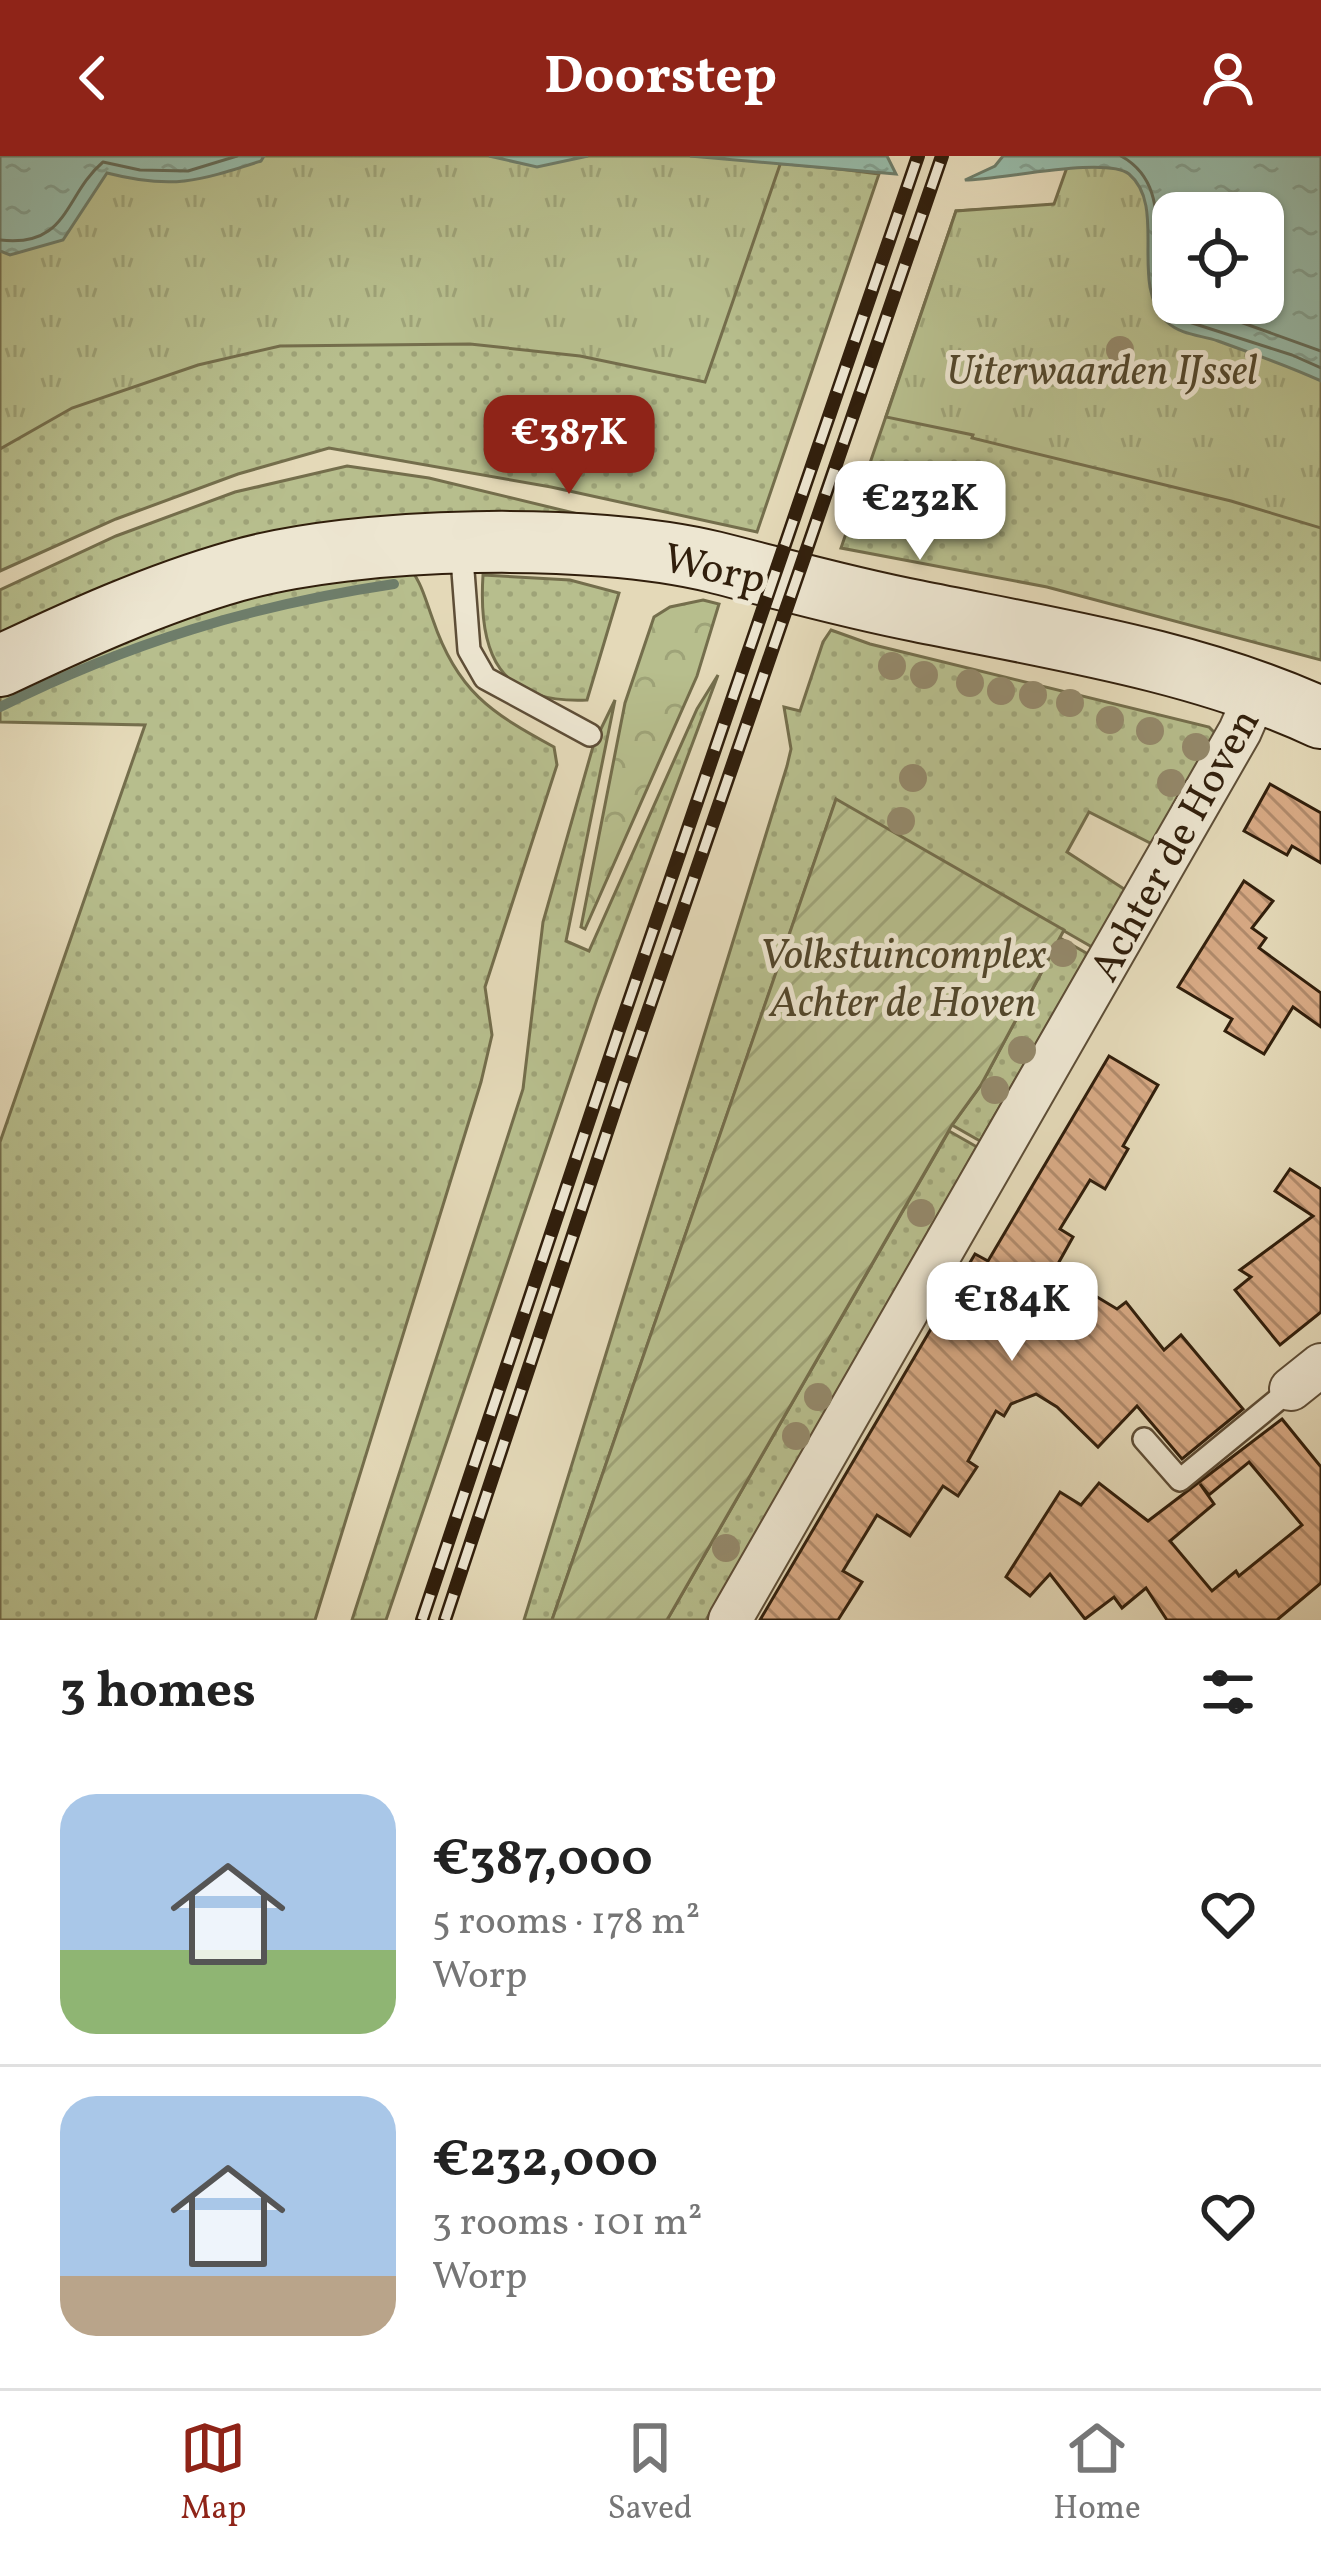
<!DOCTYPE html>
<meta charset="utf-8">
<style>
body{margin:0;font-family:Vollkorn,serif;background:#f2f2f2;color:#222;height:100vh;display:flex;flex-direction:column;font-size:45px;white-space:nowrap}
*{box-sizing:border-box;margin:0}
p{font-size:39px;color:#767676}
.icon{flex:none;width:66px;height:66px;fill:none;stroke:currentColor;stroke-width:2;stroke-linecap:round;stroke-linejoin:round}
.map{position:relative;height:1464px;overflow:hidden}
.drawer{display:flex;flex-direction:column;background:#fff;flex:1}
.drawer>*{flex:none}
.buttons{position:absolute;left:1152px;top:36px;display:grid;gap:24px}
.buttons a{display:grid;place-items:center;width:132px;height:132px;border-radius:24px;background:#fff;box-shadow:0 3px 9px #0004;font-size:60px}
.price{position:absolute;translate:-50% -102px;padding:0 27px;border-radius:24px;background:#fff;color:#222;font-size:39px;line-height:78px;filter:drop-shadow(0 3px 6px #0008)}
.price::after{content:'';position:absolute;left:50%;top:72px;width:36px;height:27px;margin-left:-18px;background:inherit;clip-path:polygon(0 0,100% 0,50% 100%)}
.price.selected{background:#8f2418;color:#fff}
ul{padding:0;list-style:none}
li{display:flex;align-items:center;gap:36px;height:300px;padding:0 60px}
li+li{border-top:3px solid #e0e0e0}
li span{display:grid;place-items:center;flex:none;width:336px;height:240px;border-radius:36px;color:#555}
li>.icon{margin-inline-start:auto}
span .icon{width:144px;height:144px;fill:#fffc;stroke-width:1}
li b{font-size:51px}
h2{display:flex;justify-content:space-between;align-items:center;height:144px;padding:0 60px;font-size:51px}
header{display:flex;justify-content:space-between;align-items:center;height:156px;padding:0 60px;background:#8f2418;color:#fff;font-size:54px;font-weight:700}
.tabs{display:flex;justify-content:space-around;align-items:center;height:168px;border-top:3px solid #e0e0e0;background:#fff;font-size:33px;color:#767676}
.tabs a{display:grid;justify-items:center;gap:6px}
.tabs .selected{color:#8f2418}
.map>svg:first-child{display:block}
.grass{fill:url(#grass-dots);stroke:#746e4c;stroke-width:3}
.forest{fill:url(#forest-crowns);stroke:#746e4c;stroke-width:3}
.park{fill:url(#park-tufts);stroke:#746e4c;stroke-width:3;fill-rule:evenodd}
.garden{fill:url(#garden-furrows);stroke:#746e4c;stroke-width:3}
.water{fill:url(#water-ripples);stroke:#6e7d6a;stroke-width:3;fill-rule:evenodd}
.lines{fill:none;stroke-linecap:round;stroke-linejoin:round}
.shore{stroke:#646d5a;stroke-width:3}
.stream{stroke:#6e7d6a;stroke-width:10}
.building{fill:url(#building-back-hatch);stroke:#311f0c;stroke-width:3;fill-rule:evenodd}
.lane-casing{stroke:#5e4e37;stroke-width:26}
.street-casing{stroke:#5e4e37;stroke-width:46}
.secondary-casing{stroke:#311f0c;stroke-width:64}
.lane{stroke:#ede6d1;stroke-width:21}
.street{stroke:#ede6d1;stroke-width:42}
.secondary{stroke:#ede6d1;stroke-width:60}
.rail-casing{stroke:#311f0c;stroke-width:14}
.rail{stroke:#ede6d1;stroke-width:9;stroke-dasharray:27;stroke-linecap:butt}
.tree{fill:#94896b}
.labels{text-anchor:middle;stroke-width:10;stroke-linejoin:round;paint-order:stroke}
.park-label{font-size:42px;font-style:italic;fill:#52472c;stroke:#ede6d1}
.street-label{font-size:42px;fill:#311f0c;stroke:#ede6d1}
</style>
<header><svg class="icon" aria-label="back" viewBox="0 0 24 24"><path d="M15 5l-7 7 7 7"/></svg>Doorstep<svg class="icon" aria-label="person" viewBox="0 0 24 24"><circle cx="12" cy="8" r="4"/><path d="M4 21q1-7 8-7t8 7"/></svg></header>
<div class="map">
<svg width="1321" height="1464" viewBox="0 0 1321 1464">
<defs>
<pattern id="grass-dots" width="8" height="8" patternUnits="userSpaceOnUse" patternTransform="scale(3)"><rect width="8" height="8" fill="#b7be8d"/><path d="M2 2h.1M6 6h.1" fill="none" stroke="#9ea378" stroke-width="1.8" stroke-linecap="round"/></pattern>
<pattern id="forest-crowns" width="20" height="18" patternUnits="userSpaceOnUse" patternTransform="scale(3)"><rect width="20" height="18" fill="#b7be8d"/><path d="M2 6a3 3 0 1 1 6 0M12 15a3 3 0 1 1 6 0" fill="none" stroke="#9ea378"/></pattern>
<pattern id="park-tufts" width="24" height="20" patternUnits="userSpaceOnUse" patternTransform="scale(3)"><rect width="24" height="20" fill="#b7be8d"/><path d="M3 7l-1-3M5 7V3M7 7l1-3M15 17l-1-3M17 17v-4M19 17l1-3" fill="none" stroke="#9ea378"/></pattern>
<pattern id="garden-furrows" width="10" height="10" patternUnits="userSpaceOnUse" patternTransform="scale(3)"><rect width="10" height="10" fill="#b7be8d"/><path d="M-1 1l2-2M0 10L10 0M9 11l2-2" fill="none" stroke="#9ea378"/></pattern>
<pattern id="water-ripples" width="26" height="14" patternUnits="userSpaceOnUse" patternTransform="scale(3)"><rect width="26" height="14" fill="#97bba9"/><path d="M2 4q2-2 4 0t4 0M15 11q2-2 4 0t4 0" fill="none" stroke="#83a090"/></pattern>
<pattern id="building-back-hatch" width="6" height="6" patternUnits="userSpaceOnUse" patternTransform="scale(3)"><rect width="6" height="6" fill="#d8aa85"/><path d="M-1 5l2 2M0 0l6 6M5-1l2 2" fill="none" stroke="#b08a6b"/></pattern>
</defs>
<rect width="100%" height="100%" fill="#e4d9b8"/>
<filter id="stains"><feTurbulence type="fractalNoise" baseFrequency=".00167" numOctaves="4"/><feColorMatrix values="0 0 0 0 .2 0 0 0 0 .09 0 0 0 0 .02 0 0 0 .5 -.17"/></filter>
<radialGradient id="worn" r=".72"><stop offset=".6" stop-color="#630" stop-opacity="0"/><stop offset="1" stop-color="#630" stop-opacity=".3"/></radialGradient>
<!-- grass -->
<g class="grass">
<path d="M489 0C620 0 749 0 879 18L757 376 551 331 329 292 238 318 116 363 0 415V95Z"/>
<path d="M1102 41 1155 150 1321 225V504L1047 431 841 392 956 55 1041 50Z"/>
<path d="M347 310 429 322 603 364 334 370 257 379 139 425 0 489V434L116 380 235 336Z"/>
<path d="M404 405C422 425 424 440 433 464 457 535 491 557 554 591L557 609 485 831 492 879 481 926 315 1464H0V986L145 569 0 566V524L116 472Z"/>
<path d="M483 419 570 424 619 437 587 544C499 548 478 498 483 419Z"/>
<path d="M831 474 870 488 1209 571 1216 578 1160 692 1089 656 1067 696 1138 742 1117 749 1092 791 836 644 552 1464H524L787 610 791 593 784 551 800 555 823 486Z"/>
<path d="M718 519 597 843 386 1464H352L523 933 543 766 594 587 615 544 566 785 589 795 697 553Z"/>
<path d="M1060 782 1088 798 980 985 952 969 981 929Z"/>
<path d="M949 975 977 991 706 1464H667Z"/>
</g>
<!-- forest -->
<path class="forest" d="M703 444 719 448 697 520 585 773 581 771 625 547 654 461 670 451Z"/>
<!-- park -->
<g class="park">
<path d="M0 0H783L705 226 580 200 470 188 280 190 198 209 72 252 0 293Z"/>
<path d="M1071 0H1321V372L1231 345 972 282 973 279 886 261 956 55 1054 48ZM1173 57H1263V147H1173Z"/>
</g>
<!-- garden -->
<path class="garden" d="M836 643 1064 774 981 929 952 969 667 1464H552Z"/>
<!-- water -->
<g class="water">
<path d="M0 0H264L261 5C199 25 173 34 107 17L63 84 10 99 0 95Z"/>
<path d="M489 0H588L537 11Z"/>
<path d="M690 0H887L896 18Z"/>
<path d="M1003 0H1321V225C1287 209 1253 198 1218 185 1200 179 1181 179 1167 166 1128 128 1168 51 1129 18 1105 0 1001 24 965 24L995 10ZM1173 57H1263V147H1173Z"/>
</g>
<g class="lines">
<!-- shore -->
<g class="shore">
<path d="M1121 0C1188 37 1129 128 1189 166L1292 199 1321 212"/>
<path d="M0 84C69 92 64 39 103 6L140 14 188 15 237 0"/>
<path d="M1187 147 1321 195"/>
</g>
<!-- stream -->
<path class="stream" d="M0 551C128 487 253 449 394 428"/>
</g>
<!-- building -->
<g class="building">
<path d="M1270 628 1321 657V707L1292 690 1287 699 1244 675Z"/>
<path d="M1244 725 1273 745 1252 772 1266 782 1259 792 1321 837V871L1293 851 1264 898 1225 875 1232 863 1178 831Z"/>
<path d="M1109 900 1158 929 1123 990 1128 993 1105 1033 1090 1024 1060 1073 1073 1081 1054 1115 1117 1153 1126 1146 1164 1194 1181 1179 1243 1253 1182 1303 1137 1250 1098 1291 1057 1251 1036 1238 1011 1248 1004 1260 996 1255 968 1305 977 1311 958 1340 943 1330 910 1380 877 1359 843 1415 862 1426 838 1464H760L975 1098 988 1105Z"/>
<path d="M1290 1013 1321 1033V1156L1280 1189 1235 1134 1251 1121 1240 1114 1313 1060 1275 1035Z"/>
<path d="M1282 1263 1321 1311V1427L1277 1464H1167L1146 1432 1122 1452 1114 1441 1085 1463 1050 1418 1030 1440 1006 1421 1060 1336 1081 1349 1099 1327 1148 1365ZM1249 1306 1302 1369 1239 1420 1236 1415 1212 1435 1170 1385 1214 1348 1200 1328 1209 1339Z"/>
</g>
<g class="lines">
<defs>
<g id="lane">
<path d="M461 389 469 494 485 522 590 579"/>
<path d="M1144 1283 1180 1324 1291 1233"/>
</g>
<g id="street">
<path d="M1291 1233 1321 1209"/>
<path d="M730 1464 1240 575 1257 536"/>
</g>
<path id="secondary" d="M0 510C76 474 155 438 236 415 357 380 592 376 714 406 782 423 849 442 917 455 1049 482 1199 505 1321 562"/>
</defs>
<!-- lane casing -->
<use href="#lane" class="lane-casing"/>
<!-- street casing -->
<use href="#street" class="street-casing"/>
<!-- secondary casing -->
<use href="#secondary" class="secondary-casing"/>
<!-- lane -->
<use href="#lane" class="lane"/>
<!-- street -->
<use href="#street" class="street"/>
<!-- secondary -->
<use href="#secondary" class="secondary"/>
<defs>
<g id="rail">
<path d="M422 1464 620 871 918 0"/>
<path d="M445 1464 622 931 942 0"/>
</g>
</defs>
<!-- rail casing -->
<use href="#rail" class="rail-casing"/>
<!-- rail -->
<use href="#rail" class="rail"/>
</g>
<!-- trees -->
<g class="tree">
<circle cx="1120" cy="194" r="14"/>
<circle cx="892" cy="510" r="14"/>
<circle cx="924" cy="519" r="14"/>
<circle cx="970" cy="527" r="14"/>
<circle cx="1001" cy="535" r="14"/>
<circle cx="1033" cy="539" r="14"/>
<circle cx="1070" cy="547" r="14"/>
<circle cx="1110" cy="564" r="14"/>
<circle cx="1150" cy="575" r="14"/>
<circle cx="1196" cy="591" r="14"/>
<circle cx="913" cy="622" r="14"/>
<circle cx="1171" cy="627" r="14"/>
<circle cx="901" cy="665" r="14"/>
<circle cx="1063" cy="797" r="14"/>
<circle cx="1022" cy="894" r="14"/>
<circle cx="995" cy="934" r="14"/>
<circle cx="921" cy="1057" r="14"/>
<circle cx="818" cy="1241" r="14"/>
<circle cx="796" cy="1280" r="14"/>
<circle cx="726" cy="1392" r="14"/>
</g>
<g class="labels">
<!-- park labels -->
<g class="park-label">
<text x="1102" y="228">Uiterwaarden IJssel</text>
<text x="903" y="812">Volkstuincomplex<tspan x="903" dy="48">Achter de Hoven</tspan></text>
</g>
<!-- street labels -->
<g class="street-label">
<text transform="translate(715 411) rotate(13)" y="15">Worp</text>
<text transform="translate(1173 688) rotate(-61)" y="15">Achter de Hoven</text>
</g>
</g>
<rect width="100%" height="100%" filter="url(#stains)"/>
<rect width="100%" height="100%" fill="url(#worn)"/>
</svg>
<div class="buttons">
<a><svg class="icon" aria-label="locate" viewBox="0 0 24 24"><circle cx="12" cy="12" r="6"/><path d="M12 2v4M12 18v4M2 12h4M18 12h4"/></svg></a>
</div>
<b class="price selected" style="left:569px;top:341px">€387K</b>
<b class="price" style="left:920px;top:407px">€232K</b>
<b class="price" style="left:1012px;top:1208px">€184K</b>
</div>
<section class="drawer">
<h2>3 homes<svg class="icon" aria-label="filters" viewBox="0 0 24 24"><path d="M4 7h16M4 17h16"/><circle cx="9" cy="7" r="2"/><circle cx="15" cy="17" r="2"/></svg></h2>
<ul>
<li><span style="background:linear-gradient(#a9c7e8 65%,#8fb573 0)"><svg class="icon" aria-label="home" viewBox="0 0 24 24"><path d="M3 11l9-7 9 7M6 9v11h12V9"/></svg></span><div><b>€387,000</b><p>5 rooms · 178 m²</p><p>Worp</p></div><svg class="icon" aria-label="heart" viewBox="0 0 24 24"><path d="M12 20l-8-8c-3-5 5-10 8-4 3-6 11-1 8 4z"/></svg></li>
<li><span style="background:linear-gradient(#a9c7e8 75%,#b9a48a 0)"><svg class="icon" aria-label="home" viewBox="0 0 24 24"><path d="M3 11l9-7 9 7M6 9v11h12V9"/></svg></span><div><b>€232,000</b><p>3 rooms · 101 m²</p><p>Worp</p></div><svg class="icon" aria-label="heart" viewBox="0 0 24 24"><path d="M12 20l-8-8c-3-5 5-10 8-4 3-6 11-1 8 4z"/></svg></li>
</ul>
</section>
<nav class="tabs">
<a class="selected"><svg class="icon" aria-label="map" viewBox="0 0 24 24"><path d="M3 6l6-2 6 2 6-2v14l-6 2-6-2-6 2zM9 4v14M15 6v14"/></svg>Map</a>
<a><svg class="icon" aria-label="saved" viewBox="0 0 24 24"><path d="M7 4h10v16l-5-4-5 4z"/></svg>Saved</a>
<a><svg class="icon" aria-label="home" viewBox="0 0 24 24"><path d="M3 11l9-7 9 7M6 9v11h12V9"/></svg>Home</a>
</nav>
